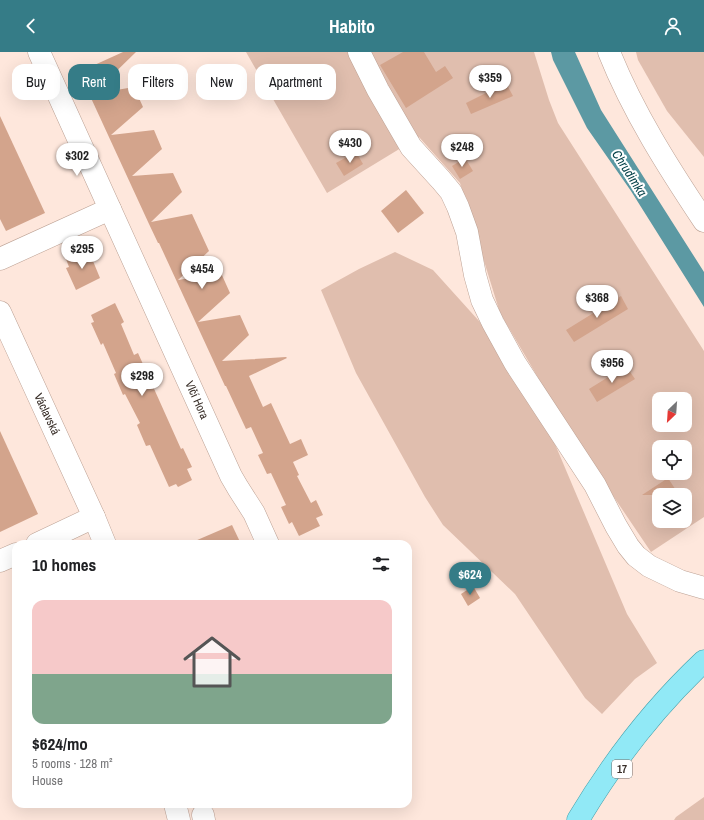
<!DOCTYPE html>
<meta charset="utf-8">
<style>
body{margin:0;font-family:"Archivo Narrow",sans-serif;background:#f6f6f6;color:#202124;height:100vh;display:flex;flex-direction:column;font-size:15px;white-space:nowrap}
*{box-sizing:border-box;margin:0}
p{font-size:13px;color:#757577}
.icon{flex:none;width:22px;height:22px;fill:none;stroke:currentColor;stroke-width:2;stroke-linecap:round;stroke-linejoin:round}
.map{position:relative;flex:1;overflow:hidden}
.drawer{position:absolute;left:12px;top:488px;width:400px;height:268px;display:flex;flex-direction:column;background:#fff;border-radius:12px;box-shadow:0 4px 16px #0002}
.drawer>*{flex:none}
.guide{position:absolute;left:12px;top:12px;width:400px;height:36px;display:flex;gap:8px}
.needle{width:26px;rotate:205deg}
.tools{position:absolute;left:652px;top:340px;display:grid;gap:8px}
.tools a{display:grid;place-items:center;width:40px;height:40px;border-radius:8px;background:#fff;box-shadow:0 4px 16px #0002;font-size:20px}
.price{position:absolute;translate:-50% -34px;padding:0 9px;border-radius:14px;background:#fff;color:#222;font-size:13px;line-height:26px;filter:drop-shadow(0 1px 2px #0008)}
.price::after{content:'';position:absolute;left:50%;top:24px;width:12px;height:9px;margin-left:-6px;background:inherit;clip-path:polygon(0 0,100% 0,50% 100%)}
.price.active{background:#357c87;color:#fff}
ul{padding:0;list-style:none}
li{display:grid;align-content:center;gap:8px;height:212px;padding:0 20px}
li span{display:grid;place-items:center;height:124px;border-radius:12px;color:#555}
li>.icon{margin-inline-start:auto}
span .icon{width:72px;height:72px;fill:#fffc;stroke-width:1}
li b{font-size:17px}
h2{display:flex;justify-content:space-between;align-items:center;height:48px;padding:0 20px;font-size:17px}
.tag{padding:0 14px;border-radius:12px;background:#fff;box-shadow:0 4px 16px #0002;font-size:14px;line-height:36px}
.tag.active{background:#357c87;color:#fff}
header{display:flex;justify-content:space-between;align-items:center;height:52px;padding:0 20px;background:#357c87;color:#fff;font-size:18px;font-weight:700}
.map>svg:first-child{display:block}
.green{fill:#e0beae;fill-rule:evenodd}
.water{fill:#5c99a3}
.building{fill:#d3a48c}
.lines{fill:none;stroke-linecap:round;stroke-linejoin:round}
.minor-casing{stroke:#bca194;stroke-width:23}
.major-casing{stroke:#439faa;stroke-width:23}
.minor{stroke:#fff;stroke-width:22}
.major{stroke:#91e9f6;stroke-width:22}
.labels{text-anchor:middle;stroke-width:4;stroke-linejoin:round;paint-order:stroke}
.shield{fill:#fff;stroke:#746d69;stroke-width:1}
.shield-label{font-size:11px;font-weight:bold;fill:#392f29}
.street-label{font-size:12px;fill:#392f29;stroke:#fff}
.water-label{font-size:13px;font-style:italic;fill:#023f47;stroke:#fff}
</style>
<header><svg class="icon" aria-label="back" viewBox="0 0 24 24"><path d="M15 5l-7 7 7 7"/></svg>Habito<svg class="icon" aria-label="person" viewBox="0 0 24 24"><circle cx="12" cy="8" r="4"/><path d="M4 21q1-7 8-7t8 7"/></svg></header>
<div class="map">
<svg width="704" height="768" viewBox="0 0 704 768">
<rect width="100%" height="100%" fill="#fee7dc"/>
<!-- green -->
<g class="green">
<path d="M246 0H534L549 48 558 71 704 299V465L651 500 570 380 500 261 460 131 419 85 327 141ZM659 347H685V373H659ZM659 395H685V421H659ZM659 443H685V469H659Z"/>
<path d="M636 0H704V105L667 59 638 8Z"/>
<path d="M395 200 433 218 479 269 549 378 627 562 657 611 635 627 602 662 585 646 515 542 443 473 425 445 356 321 321 238 359 217Z"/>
<path d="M704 745V768H674L676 765Z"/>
</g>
<!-- water -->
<path class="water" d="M551 0H575L601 58 704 220V255L631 139 587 76 553 8Z"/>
<!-- building -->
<g class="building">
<path d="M123 0H136L93 42 134 35 143 55 111 83 154 78 162 97 132 124 173 121 182 140 151 170 192 162 209 199 178 228 221 221 230 241 198 270 240 263 249 283 222 309 286 305 287 306 249 324 263 355 271 351 290 392 301 387 308 403 293 410 299 423 297 424 311 451 316 448 323 463 316 466 320 474 299 484 292 470 289 472 281 455 286 453 271 421 267 422 258 403 263 401 251 375 246 377 226 334H225L159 191H158L149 172 79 20Z"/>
<path d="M403 0H424L436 20 445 14 453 26 406 56 380 13Z"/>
<path d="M506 31 513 44 471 62 466 51Z"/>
<path d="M0 64 45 161 6 179 0 167Z"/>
<path d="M356 100 363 112 344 124 336 111Z"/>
<path d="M465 106 473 119 460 127 452 114Z"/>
<path d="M406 138 424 161 398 181 381 159Z"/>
<path d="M88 197 100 226 76 238 66 216 69 215 66 207Z"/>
<path d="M621 244 628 257 574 290 566 278Z"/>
<path d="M115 251 124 270 121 272 134 303 138 301 181 397 183 396 192 415 187 417 192 428 178 435 176 432 169 435 150 393 146 394 137 373 140 371 125 342 123 343 114 322 116 321 103 291 101 293 91 271 94 270 91 263Z"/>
<path d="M626 314 635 327 597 350 589 337Z"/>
<path d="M0 379 38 462 0 480Z"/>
<path d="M668 426 679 443H642Z"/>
<path d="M232 473 241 492H188Z"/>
<path d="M473 534 480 546 468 554 461 542Z"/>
</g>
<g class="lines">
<defs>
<g id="minor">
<path d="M359 0 378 38 411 95 441 128 451 140 458 155 467 180 475 223 482 248 493 271 515 311 595 433 616 474 628 494 636 504 649 514 680 529 704 536"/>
<path d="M609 0C633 60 668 115 704 169"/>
<path d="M110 157 231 424 238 436 254 461 268 492"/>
<path d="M0 207 110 157 39 0"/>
<path d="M0 260 94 465 105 492"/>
<path d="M37 492 94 465"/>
<path d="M0 509 16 502"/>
<path d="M175 752 179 768"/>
<path d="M203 763 204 768"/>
</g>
<path id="major" d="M578 768C612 711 655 655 704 609"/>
</defs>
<!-- minor casing -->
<use href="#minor" class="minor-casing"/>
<!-- major casing -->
<use href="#major" class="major-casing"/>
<!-- minor -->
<use href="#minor" class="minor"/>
<!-- major -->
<use href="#major" class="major"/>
</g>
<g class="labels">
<!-- shield labels -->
<rect class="shield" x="612" y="708" width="20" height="18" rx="3"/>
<g class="shield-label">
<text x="622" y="721">17</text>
</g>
<!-- street labels -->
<g class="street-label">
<text transform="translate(197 348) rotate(66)" y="4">Vlčí Hora</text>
<text transform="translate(47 362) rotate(65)" y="4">Václavská</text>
</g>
<!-- water labels -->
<g class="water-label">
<text transform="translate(630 121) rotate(57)" y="5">Chrudimka</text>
</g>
</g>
</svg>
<div class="tools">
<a><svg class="needle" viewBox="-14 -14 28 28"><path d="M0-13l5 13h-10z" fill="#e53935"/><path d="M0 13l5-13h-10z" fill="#757577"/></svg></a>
<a><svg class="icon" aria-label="locate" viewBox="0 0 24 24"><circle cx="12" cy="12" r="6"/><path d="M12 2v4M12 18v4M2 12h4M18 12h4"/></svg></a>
<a><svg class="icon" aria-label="layers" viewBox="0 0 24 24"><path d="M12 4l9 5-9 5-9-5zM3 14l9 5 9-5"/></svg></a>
</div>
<b class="price" style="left:490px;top:47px">$359</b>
<b class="price" style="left:350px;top:112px">$430</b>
<b class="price" style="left:462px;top:116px">$248</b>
<b class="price" style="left:77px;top:125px">$302</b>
<b class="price" style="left:82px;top:218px">$295</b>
<b class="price" style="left:202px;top:238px">$454</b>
<b class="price" style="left:597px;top:267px">$368</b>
<b class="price" style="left:612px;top:332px">$956</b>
<b class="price" style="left:142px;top:345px">$298</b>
<b class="price active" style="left:470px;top:544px">$624</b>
<div class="guide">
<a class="tag">Buy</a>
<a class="tag active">Rent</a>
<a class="tag">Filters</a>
<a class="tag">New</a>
<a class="tag">Apartment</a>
</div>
<section class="drawer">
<h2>10 homes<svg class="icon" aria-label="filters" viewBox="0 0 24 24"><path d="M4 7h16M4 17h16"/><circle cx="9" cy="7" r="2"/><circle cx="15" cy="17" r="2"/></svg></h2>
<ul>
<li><span style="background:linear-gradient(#f6c9c9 60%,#7fa58c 0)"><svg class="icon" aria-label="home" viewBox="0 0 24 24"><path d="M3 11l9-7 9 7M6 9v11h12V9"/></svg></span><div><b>$624/mo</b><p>5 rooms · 128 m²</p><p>House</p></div></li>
</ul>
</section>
</div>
